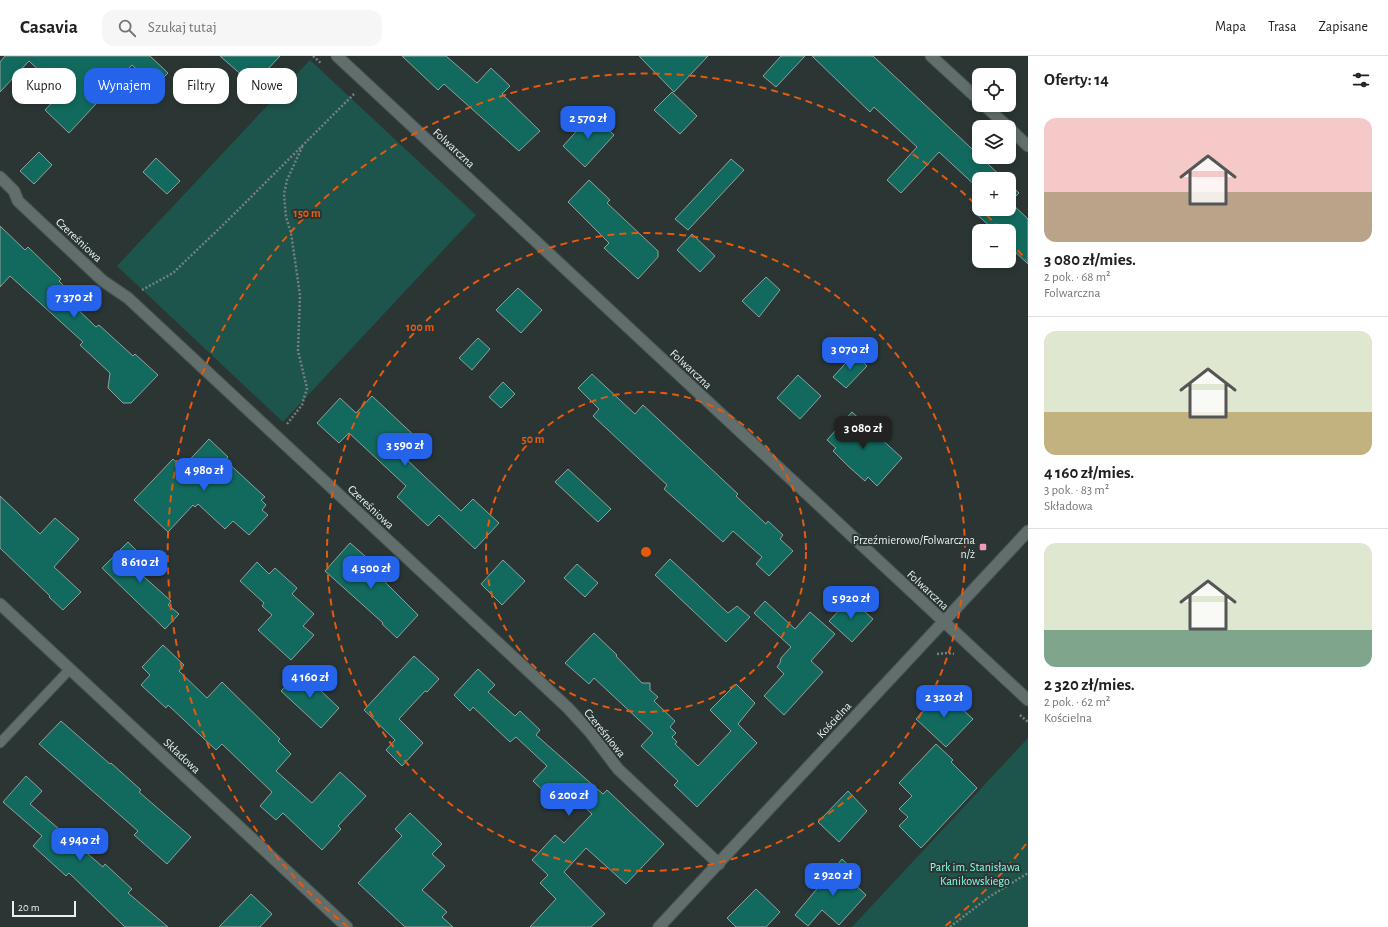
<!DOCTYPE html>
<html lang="pl">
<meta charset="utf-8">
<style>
body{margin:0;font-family:"Alegreya Sans",sans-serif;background:#f6f6f6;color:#202124;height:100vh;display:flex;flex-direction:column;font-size:15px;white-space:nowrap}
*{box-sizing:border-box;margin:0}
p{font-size:13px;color:#757577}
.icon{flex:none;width:22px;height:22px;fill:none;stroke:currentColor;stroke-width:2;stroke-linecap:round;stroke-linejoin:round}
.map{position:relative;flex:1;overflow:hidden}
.drawer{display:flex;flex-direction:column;background:#fff;width:360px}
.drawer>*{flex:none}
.hud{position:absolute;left:12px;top:12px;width:380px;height:36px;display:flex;gap:8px}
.controls{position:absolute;left:972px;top:12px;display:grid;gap:8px}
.controls a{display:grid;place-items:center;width:44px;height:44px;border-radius:8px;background:#fff;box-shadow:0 2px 6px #0003;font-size:20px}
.scale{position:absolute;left:12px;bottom:10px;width:64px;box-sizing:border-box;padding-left:4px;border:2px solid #e8f0ee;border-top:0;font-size:11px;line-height:14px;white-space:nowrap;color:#e8f0ee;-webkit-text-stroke:3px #2b3634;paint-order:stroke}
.price{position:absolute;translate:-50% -34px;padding:0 9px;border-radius:8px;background:#2563eb;color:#fff;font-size:13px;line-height:26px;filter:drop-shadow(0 1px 2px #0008)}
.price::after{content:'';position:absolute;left:50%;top:24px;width:12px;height:9px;margin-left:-6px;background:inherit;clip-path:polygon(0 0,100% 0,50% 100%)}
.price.selected{background:#222;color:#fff}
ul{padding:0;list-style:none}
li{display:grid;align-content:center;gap:8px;height:212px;padding:0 16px}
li+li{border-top:1px solid #e0e0e0}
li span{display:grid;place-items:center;height:124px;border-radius:12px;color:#555}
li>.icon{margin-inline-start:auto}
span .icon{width:72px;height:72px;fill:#fffc;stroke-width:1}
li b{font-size:17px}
h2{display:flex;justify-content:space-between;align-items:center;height:48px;padding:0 16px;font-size:17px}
.tag{padding:0 14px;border-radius:12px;background:#fff;box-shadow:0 2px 6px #0003;font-size:14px;line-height:36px}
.tag.selected{background:#2563eb;color:#fff}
header{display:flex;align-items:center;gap:24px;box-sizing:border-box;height:56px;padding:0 20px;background:#fff;border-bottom:1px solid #e0e0e0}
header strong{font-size:19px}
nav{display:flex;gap:22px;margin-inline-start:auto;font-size:14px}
.search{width:280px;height:36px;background:#f6f6f6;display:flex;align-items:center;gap:10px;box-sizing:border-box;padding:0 14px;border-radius:12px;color:#757577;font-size:15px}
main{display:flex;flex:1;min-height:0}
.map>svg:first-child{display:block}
.green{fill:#1d544b}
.building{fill:#126a5e;stroke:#92a09d}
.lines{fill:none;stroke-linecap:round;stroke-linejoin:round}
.service-casing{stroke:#4a5552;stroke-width:11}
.minor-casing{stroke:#4a5552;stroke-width:13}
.path{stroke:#76807e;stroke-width:2.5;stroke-dasharray:2 2;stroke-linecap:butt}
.service{stroke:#616e6b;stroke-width:9}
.minor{stroke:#616e6b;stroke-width:11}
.ring{fill:none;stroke:#e8590c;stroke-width:2;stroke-dasharray:7 5}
.poi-dot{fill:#f19ab4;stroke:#2b3634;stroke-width:1.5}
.labels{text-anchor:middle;stroke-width:4;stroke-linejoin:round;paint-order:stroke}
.street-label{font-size:12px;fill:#e8f0ee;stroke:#2b3634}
.poi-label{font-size:12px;fill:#e8f0ee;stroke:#2b3634;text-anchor:end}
.park-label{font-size:12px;fill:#89fde8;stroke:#2b3634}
.centre{fill:#e8590c;stroke:#2b3634;stroke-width:2}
.ring-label{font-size:12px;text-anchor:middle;font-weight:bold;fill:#e8590c;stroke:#2b3634;stroke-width:4;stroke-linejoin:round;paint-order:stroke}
</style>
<header>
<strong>Casavia</strong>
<div class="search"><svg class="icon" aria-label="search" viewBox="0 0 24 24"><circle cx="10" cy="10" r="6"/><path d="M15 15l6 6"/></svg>Szukaj tutaj</div>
<nav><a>Mapa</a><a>Trasa</a><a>Zapisane</a></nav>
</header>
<main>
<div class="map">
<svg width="1028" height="871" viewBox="0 0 1028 871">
<rect width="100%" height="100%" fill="#2b3634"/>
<!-- green -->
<g class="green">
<path d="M310 4 476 159 283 366 117 210Z"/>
<path d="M1028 682V871H852Z"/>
</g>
<!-- building -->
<g class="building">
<path d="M5 0H150L168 17 155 30 132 9 69 77 45 54 62 36 29 5 0 36V6Z"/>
<path d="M220 0H280L253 29Z"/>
<path d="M402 0H446L477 27 491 12 510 30 502 38 540 75 519 95 444 28 438 34Z"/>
<path d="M639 0H708L674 36Z"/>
<path d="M781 0H805L776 31 763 20Z"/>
<path d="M812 0H873L1004 123H979V143L974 138 979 133 939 96 901 137 887 124 917 91 874 51 870 56Z"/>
<path d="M672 36 697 60 680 78 654 54Z"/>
<path d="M592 58 614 79 585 111 563 90Z"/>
<path d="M39 96 52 109 34 128 20 115Z"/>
<path d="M156 102 180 125 167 138 143 116Z"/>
<path d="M731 103 744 114 688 174 675 163Z"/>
<path d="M589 124 610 144 607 147 658 195V201L638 223 604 192 609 187 568 146Z"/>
<path d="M1009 127 1019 137 1010 146 1028 163V208L1009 190V175H995L972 154 979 147V153H1009Z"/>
<path d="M0 170 25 194 28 191 61 223 59 225 73 239 68 244 96 271 99 269 133 300 135 298 158 319 131 347H123L108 332 110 317 80 289 83 286 10 220 0 231Z"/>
<path d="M692 178 715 200 700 216 677 194Z"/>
<path d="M766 221 780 234 759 261 742 245Z"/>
<path d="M518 232 542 254 521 277 496 254Z"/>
<path d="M478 282 490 293 472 314 459 302Z"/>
<path d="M854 298 867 310 846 332 833 321Z"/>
<path d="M592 318 635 358 643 349 738 438 736 440 766 468 768 465 783 479 780 483 793 495 769 520 756 508 762 501 733 475 723 486 664 433 667 429 593 360 599 353 578 332Z"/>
<path d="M798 319 821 340 800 363 777 342Z"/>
<path d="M503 326 515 338 501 352 489 341Z"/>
<path d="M372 340 419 384 404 401 461 455 473 443 499 467 475 493 439 459 428 470 397 441 406 430 349 377 339 387 317 367 340 342 356 357Z"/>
<path d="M852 356 902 402 877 430 868 421 865 425 848 410 833 395 836 392 827 384Z"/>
<path d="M209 383 228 401 225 404 265 441 261 444 266 449 262 454 268 459 249 479 233 465 225 473 198 448 195 451 193 449 168 476 134 444 173 403 182 412Z"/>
<path d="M568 413 611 453 598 466 555 426Z"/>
<path d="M0 440 40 478 55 462 79 483 54 511 81 536 63 554 49 541 50 540 0 492Z"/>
<path d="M128 486 152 510 143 520 171 545 168 549 179 558 165 573 102 512Z"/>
<path d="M350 487 380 513 376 517 418 559 397 582 382 568 383 567 325 515Z"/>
<path d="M670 503 728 557 737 550 750 561 726 586 655 519Z"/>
<path d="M503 504 525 525 502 549 481 528Z"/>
<path d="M257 506 269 518 275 512 297 532 292 538 314 558 303 570 314 579 291 604 258 574 272 559 262 550 264 547 240 525Z"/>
<path d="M577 508 598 527 585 541 564 522Z"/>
<path d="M850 543 873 563 852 586 829 565Z"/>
<path d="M765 545 795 573 810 556 835 578 811 605 823 616 784 659 764 640 784 618 777 611 780 607 781 602 791 591 754 557Z"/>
<path d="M594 577 617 599 616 600 642 627H650V634L658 641 654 645 675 665 670 671 676 677 672 681 677 686 675 688 698 710 731 675 710 654 736 628 755 647 738 668 757 687 697 751 674 729 678 725 641 690 653 677 594 622 589 628 565 607Z"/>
<path d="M163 589 184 609 179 615 207 642 222 626 280 683 278 685 291 698 276 715 312 747 340 716 366 740 338 770 341 773 322 794 283 757 276 764 260 750 272 736 222 688 216 694 168 649 166 652 141 629 150 619 142 611Z"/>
<path d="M414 600 439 623 427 636 425 635 399 663 423 687 402 710 386 694 395 684 364 654Z"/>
<path d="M478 613 495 629 488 636 515 660 520 655 540 674 536 679 603 738 607 734 664 788 626 828 586 792 564 816 605 858 591 871H530L556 843 540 827 548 819 532 804 555 779 564 787 592 758 565 733 554 745 533 725 547 710 516 681 510 686 473 651 470 655 454 639Z"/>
<path d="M300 615 339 652 321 672 281 635Z"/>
<path d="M942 635 973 663 946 691 916 663Z"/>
<path d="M61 665 110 708 111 707 141 734 139 736 191 781 167 808 134 779 138 775 39 688Z"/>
<path d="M936 688 953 704 951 706 977 732 921 792 899 770 908 761 899 753 912 740 899 727Z"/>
<path d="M26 720 42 735 30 748 103 811 105 808 132 833 128 837 168 871H125L69 817 66 820 33 790 42 780 3 746Z"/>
<path d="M848 735 867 755 839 786 818 766Z"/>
<path d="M410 757 442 788 432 798 445 810 422 834 447 856 442 861 453 871H405L358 827 402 780 395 773Z"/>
<path d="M842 803 855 815 850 824 866 839 839 869 822 854 808 870 795 859Z"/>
<path d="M756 833 780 856 766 871H736L727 862Z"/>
<path d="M251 838 272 858 260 871H219Z"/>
</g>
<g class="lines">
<defs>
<path id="service" d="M0 687 70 613"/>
<g id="minor">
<path d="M337 0 1028 644"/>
<path d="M931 0 979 44"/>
<path d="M984 49 1008 71"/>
<path d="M1009 72 1028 90"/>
<path d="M0 121 14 135 18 145 103 225 128 242 568 652 590 676 618 713 719 808"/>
<path d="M0 548 347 871"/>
<path d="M659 871 1028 475"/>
</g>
</defs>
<!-- service casing -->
<use href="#service" class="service-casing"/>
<!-- minor casing -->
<use href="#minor" class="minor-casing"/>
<!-- path -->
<g class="path">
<path d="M313 0 322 8"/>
<path d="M142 234 173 217 225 167 354 38"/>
<path d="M287 368 302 349 307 332 298 295 300 239 291 177 286 161 284 138 287 124 303 89"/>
<path d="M937 598 947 597 954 598"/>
<path d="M1020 659 1028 666"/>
<path d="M950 871 989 841 1028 817"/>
</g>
<!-- service -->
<use href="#service" class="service"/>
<!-- minor -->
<use href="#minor" class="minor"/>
</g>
<!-- distance rings -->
<g class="ring">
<circle cx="646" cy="496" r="160"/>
<circle cx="646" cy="496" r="319"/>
<path d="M1026 788A479 479 0 0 1 944 871M348 871A479 479 0 1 1 999 172M1010 185A479 479 0 0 1 1026 204"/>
</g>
<!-- markers -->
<rect class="poi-dot" x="979" y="487" width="8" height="8" rx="2"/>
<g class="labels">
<!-- street labels -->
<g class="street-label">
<text transform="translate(454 92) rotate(43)" y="4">Folwarczna</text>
<text transform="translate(79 184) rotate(43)" y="4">Czereśniowa</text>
<text transform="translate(691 313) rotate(43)" y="4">Folwarczna</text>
<text transform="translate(371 451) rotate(43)" y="4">Czereśniowa</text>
<text transform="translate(928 534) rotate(43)" y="4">Folwarczna</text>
<text transform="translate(834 664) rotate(-47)" y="4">Kościelna</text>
<text transform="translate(605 677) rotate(51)" y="4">Czereśniowa</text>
<text transform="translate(182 700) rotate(43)" y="4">Składowa</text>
</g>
<!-- poi labels -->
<g class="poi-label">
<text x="975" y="488">Przeźmierowo/Folwarczna<tspan x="975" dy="14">n/ż</tspan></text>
</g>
<!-- park labels -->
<g class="park-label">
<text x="975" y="815">Park im. Stanisława<tspan x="975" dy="14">Kanikowskiego</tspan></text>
</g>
</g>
<circle cx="646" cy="496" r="6" class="centre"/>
<g class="ring-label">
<text x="307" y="161">150 m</text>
<text x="420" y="275">100 m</text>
<text x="533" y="387">50 m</text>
</g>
</svg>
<div class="controls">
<a><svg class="icon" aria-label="locate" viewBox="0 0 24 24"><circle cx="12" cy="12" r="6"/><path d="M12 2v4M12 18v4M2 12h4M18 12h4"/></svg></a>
<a><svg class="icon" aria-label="layers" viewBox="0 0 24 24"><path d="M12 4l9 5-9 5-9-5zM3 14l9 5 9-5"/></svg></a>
<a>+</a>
<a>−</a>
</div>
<div class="scale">20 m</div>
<b class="price" style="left:588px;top:84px">2 570 zł</b>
<b class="price" style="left:74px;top:263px">7 370 zł</b>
<b class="price" style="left:850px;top:315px">3 070 zł</b>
<b class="price selected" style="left:863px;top:394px">3 080 zł</b>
<b class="price" style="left:405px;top:411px">3 590 zł</b>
<b class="price" style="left:204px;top:436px">4 980 zł</b>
<b class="price" style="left:140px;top:528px">8 610 zł</b>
<b class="price" style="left:371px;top:534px">4 500 zł</b>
<b class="price" style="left:851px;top:564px">5 920 zł</b>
<b class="price" style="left:310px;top:643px">4 160 zł</b>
<b class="price" style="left:944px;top:663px">2 320 zł</b>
<b class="price" style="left:569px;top:761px">6 200 zł</b>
<b class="price" style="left:80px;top:806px">4 940 zł</b>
<b class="price" style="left:833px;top:841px">2 920 zł</b>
<div class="hud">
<a class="tag">Kupno</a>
<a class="tag selected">Wynajem</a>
<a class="tag">Filtry</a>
<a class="tag">Nowe</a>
</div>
</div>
<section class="drawer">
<h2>Oferty: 14<svg class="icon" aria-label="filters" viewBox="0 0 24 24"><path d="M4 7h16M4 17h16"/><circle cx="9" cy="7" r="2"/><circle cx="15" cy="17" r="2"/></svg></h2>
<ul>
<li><span style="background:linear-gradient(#f6c9c9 60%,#b9a48a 0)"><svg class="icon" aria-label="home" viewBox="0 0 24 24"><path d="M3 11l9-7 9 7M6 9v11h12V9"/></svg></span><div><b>3 080 zł/mies.</b><p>2 pok. · 68 m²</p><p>Folwarczna</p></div></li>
<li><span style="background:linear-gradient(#dfe7d0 65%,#c2b280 0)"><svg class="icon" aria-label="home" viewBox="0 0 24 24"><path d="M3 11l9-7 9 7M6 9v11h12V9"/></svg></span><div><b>4 160 zł/mies.</b><p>3 pok. · 83 m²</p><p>Składowa</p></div></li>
<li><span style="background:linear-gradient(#dfe7d0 70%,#7fa58c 0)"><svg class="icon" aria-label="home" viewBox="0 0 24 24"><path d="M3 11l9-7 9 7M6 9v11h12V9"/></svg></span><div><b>2 320 zł/mies.</b><p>2 pok. · 62 m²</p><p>Kościelna</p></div></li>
</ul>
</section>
</main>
